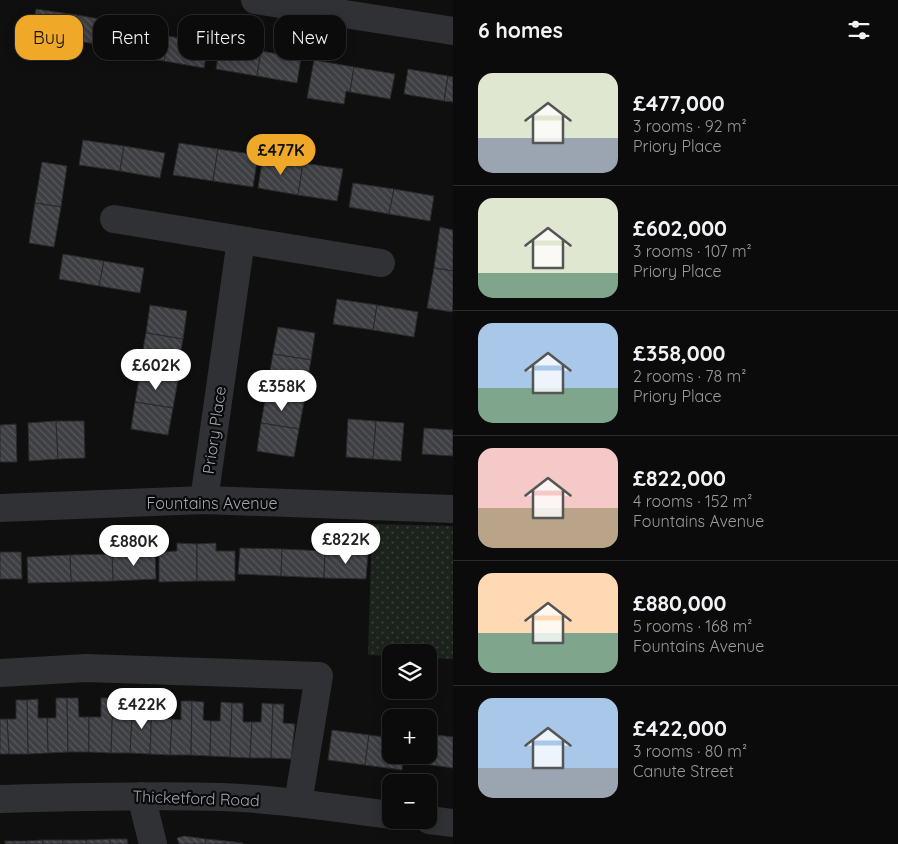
<!DOCTYPE html>
<meta charset="utf-8">
<style>
body{margin:0;font-family:Quicksand,sans-serif;background:#141415;color:#f1f3f6;height:100vh;display:flex;flex-direction:column;font-size:19px;white-space:nowrap}
*{box-sizing:border-box;margin:0}
p{font-size:16px;color:#9a9b9d}
.icon{flex:none;width:28px;height:28px;fill:none;stroke:currentColor;stroke-width:2;stroke-linecap:round;stroke-linejoin:round}
.map{position:relative;flex:1;overflow:hidden}
.sheet{display:flex;flex-direction:column;background:#0b0b0c;width:445px}
.sheet>*{flex:none}
.guide{position:absolute;left:15px;top:15px;width:362px;height:45px;display:flex;gap:10px}
.fabs{position:absolute;left:382px;top:644px;display:grid;gap:10px}
.fabs a{display:grid;place-items:center;width:55px;height:55px;border-radius:10px;background:#0b0b0c;box-shadow:0 2px 12px #0003,0 0 0 1px #2b2b2d;font-size:25px}
.price{position:absolute;translate:-50% -42px;padding:0 11px;border-radius:18px;background:#fff;color:#222;font-size:16px;line-height:32px;filter:drop-shadow(0 1px 2px #0008)}
.price::after{content:'';position:absolute;left:50%;top:30px;width:15px;height:11px;margin-left:-8px;background:inherit;clip-path:polygon(0 0,100% 0,50% 100%)}
.price.on{background:#efa828;color:#111}
ul{padding:0;list-style:none}
li{display:flex;align-items:center;gap:15px;height:125px;padding:0 25px}
li+li{border-top:1px solid #2b2b2d}
li span{display:grid;place-items:center;flex:none;width:140px;height:100px;border-radius:15px;color:#555}
li>.icon{margin-inline-start:auto}
span .icon{width:60px;height:60px;fill:#fffc;stroke-width:1}
li b{font-size:21px}
h2{display:flex;justify-content:space-between;align-items:center;height:60px;padding:0 25px;font-size:21px}
.chip{padding:0 18px;border-radius:15px;background:#0b0b0c;box-shadow:0 2px 12px #0003,0 0 0 1px #2b2b2d;font-size:18px;line-height:45px}
.chip.on{background:#efa828;color:#111}
main{display:flex;flex:1;min-height:0}
.map>svg:first-child{display:block}
.green{fill:url(#green-dots)}
.building{fill:url(#building-back-hatch);stroke:#29292c}
.lines{fill:none;stroke-linecap:round;stroke-linejoin:round}
.minor{stroke:#303135;stroke-width:28}
.labels{text-anchor:middle;stroke-width:4.5;stroke-linejoin:round;paint-order:stroke}
.street-label{font-size:16px;fill:#a0a6b1;stroke:#0a0a0b}
</style>
<main>
<div class="map">
<svg width="453" height="844" viewBox="0 0 453 844">
<defs>
<pattern id="green-dots" width="8" height="8" patternUnits="userSpaceOnUse" patternTransform="scale(1.25)"><rect width="8" height="8" fill="#1c231c"/><path d="M2 2h.1M6 6h.1" fill="none" stroke="#3a403b" stroke-width="1.8" stroke-linecap="round"/></pattern>
<pattern id="building-back-hatch" width="6" height="6" patternUnits="userSpaceOnUse" patternTransform="scale(1.25)"><rect width="6" height="6" fill="#3e3f43"/><path d="M-1 5l2 2M0 0l6 6M5-1l2 2" fill="none" stroke="#57585c"/></pattern>
</defs>
<rect width="100%" height="100%" fill="#0f0f10"/>
<!-- green -->
<path class="green" d="M372 524 453 526V659L429 658V652H391V656L368 655Z"/>
<!-- building -->
<g class="building">
<path d="M36 9 77 15 72 40 32 33Z"/>
<path d="M77 15 117 22 113 47 72 40Z"/>
<path d="M128 30 168 36 164 61 123 55Z"/>
<path d="M168 36 208 43 204 68 164 61Z"/>
<path d="M220 44 261 51 257 76 216 69Z"/>
<path d="M261 51 301 58 297 83 257 76Z"/>
<path d="M314 60 354 67 350 92 346 91 344 104 307 98Z"/>
<path d="M354 67 395 74 390 99 350 92Z"/>
<path d="M408 69 448 76 444 101 404 94Z"/>
<path d="M448 76 453 77V102L444 101Z"/>
<path d="M83 140 124 146 120 171 79 165Z"/>
<path d="M179 143 218 149 213 181 173 175Z"/>
<path d="M124 146 165 153 160 178 120 171Z"/>
<path d="M218 149 258 155 253 187 213 181Z"/>
<path d="M263 156 303 163 298 195 258 188Z"/>
<path d="M42 162 67 166 61 207 35 203Z"/>
<path d="M303 163 343 169 337 201 298 195Z"/>
<path d="M353 183 394 189 389 214 349 207Z"/>
<path d="M394 189 434 196 430 221 389 214Z"/>
<path d="M35 203 61 207 54 247 29 243Z"/>
<path d="M440 227 453 230V271L434 268Z"/>
<path d="M63 254 104 261 99 286 59 279Z"/>
<path d="M104 261 144 268 140 293 99 286Z"/>
<path d="M434 268 453 271V305L452 312 427 308Z"/>
<path d="M337 299 377 305 373 330 333 324Z"/>
<path d="M150 305 187 311 183 339 146 333Z"/>
<path d="M377 305 418 312 414 337 373 330Z"/>
<path d="M278 327 315 333 311 360 273 354Z"/>
<path d="M146 333 183 339 178 366 141 360Z"/>
<path d="M273 354 311 360 306 388 268 382Z"/>
<path d="M140 374 178 380 173 408 135 402Z"/>
<path d="M266 395 304 402 299 429 261 423Z"/>
<path d="M135 402 173 408 168 435 131 429Z"/>
<path d="M348 419 376 421 373 459 346 457Z"/>
<path d="M56 421 58 459 29 461 28 423Z"/>
<path d="M56 421H84L85 458 58 459Z"/>
<path d="M376 421 404 423 401 461 373 459Z"/>
<path d="M261 423 299 429 294 457 257 451Z"/>
<path d="M16 424 17 462H0V425Z"/>
<path d="M424 428 453 430V456L422 454Z"/>
<path d="M177 543 197 544V581L159 582V552L177 551Z"/>
<path d="M216 543V551H235V581H197V544Z"/>
<path d="M240 548 282 549 281 576 238 574Z"/>
<path d="M282 549 325 551 324 578 281 576Z"/>
<path d="M325 551 368 553 366 579 324 578Z"/>
<path d="M0 552H21L22 579H0Z"/>
<path d="M155 553 156 579 113 581 112 554Z"/>
<path d="M112 554 113 581 71 582 70 555Z"/>
<path d="M70 555 71 582 28 583 27 557Z"/>
<path d="M56 698H67L68 752 48 753 47 718H56Z"/>
<path d="M67 698H78L79 717H89V752H68Z"/>
<path d="M101 698H113L111 753 89 752V717H101Z"/>
<path d="M113 698 124 699 123 718H132L130 753H111Z"/>
<path d="M38 699V718H47L48 753 28 754 27 700Z"/>
<path d="M141 699 152 700 150 754 130 753 132 718H141Z"/>
<path d="M16 700H27L28 754H9L7 719H16Z"/>
<path d="M152 700H163V719H172L170 755 150 754Z"/>
<path d="M181 701H192L191 755H170L172 719 181 720Z"/>
<path d="M192 701 204 702 203 720 211 721 210 756 191 755Z"/>
<path d="M221 702 232 703 230 757 210 756 211 721H220Z"/>
<path d="M232 703H243V722H252L250 758 230 757Z"/>
<path d="M262 703 273 704 271 758H250L252 722H261Z"/>
<path d="M273 704H284L283 723 295 724 291 759 271 758Z"/>
<path d="M0 719H7L9 754H0Z"/>
<path d="M332 730 369 735 365 765 328 760Z"/>
<path d="M429 734 453 737V768L417 763 418 755H429Z"/>
<path d="M369 735 391 738V755H404L402 770 365 765Z"/>
<path d="M184 836 206 839 205 844H179L177 838Z"/>
<path d="M110 839V844H86V840Z"/>
<path d="M110 839H127L128 844H110Z"/>
<path d="M206 839 226 841 225 844H205Z"/>
<path d="M43 840V844H26V841Z"/>
<rect x="43" y="840" width="20" height="4"/>
<rect x="63" y="840" width="23" height="4"/>
<rect x="5" y="841" width="21" height="3"/>
<path d="M226 841 243 843V844H225Z"/>
</g>
<g class="lines">
<!-- minor -->
<g class="minor">
<path d="M255 0 453 31"/>
<path d="M114 219 381 263"/>
<path d="M204 500 241 240"/>
<path d="M0 508 204 500 453 509"/>
<path d="M0 673 86 668 319 676 298 803"/>
<path d="M141 796 153 844"/>
<path d="M0 799C74 797 147 795 221 797 278 799 335 808 391 815"/>
<path d="M429 820 453 823"/>
</g>
</g>
<g class="labels">
<!-- street labels -->
<g class="street-label">
<text transform="translate(214 430) rotate(-82)" y="6">Priory Place</text>
<text x="212" y="509">Fountains Avenue</text>
<text transform="translate(196 798) rotate(2)" y="6">Thicketford Road</text>
</g>
</g>
</svg>
<div class="fabs">
<a><svg class="icon" aria-label="layers" viewBox="0 0 24 24"><path d="M12 4l9 5-9 5-9-5zM3 14l9 5 9-5"/></svg></a>
<a>+</a>
<a>−</a>
</div>
<b class="price on" style="left:281px;top:176px">£477K</b>
<b class="price" style="left:156px;top:391px">£602K</b>
<b class="price" style="left:282px;top:412px">£358K</b>
<b class="price" style="left:346px;top:565px">£822K</b>
<b class="price" style="left:134px;top:567px">£880K</b>
<b class="price" style="left:142px;top:730px">£422K</b>
<div class="guide">
<a class="chip on">Buy</a>
<a class="chip">Rent</a>
<a class="chip">Filters</a>
<a class="chip">New</a>
</div>
</div>
<section class="sheet">
<h2>6 homes<svg class="icon" aria-label="filters" viewBox="0 0 24 24"><path d="M4 7h16M4 17h16"/><circle cx="9" cy="7" r="2"/><circle cx="15" cy="17" r="2"/></svg></h2>
<ul>
<li><span style="background:linear-gradient(#dfe7d0 65%,#9aa5b1 0)"><svg class="icon" aria-label="home" viewBox="0 0 24 24"><path d="M3 11l9-7 9 7M6 9v11h12V9"/></svg></span><div><b>£477,000</b><p>3 rooms · 92 m²</p><p>Priory Place</p></div></li>
<li><span style="background:linear-gradient(#dfe7d0 75%,#7fa58c 0)"><svg class="icon" aria-label="home" viewBox="0 0 24 24"><path d="M3 11l9-7 9 7M6 9v11h12V9"/></svg></span><div><b>£602,000</b><p>3 rooms · 107 m²</p><p>Priory Place</p></div></li>
<li><span style="background:linear-gradient(#a9c7e8 65%,#7fa58c 0)"><svg class="icon" aria-label="home" viewBox="0 0 24 24"><path d="M3 11l9-7 9 7M6 9v11h12V9"/></svg></span><div><b>£358,000</b><p>2 rooms · 78 m²</p><p>Priory Place</p></div></li>
<li><span style="background:linear-gradient(#f6c9c9 60%,#b9a48a 0)"><svg class="icon" aria-label="home" viewBox="0 0 24 24"><path d="M3 11l9-7 9 7M6 9v11h12V9"/></svg></span><div><b>£822,000</b><p>4 rooms · 152 m²</p><p>Fountains Avenue</p></div></li>
<li><span style="background:linear-gradient(#ffd9b3 60%,#7fa58c 0)"><svg class="icon" aria-label="home" viewBox="0 0 24 24"><path d="M3 11l9-7 9 7M6 9v11h12V9"/></svg></span><div><b>£880,000</b><p>5 rooms · 168 m²</p><p>Fountains Avenue</p></div></li>
<li><span style="background:linear-gradient(#a9c7e8 70%,#9aa5b1 0)"><svg class="icon" aria-label="home" viewBox="0 0 24 24"><path d="M3 11l9-7 9 7M6 9v11h12V9"/></svg></span><div><b>£422,000</b><p>3 rooms · 80 m²</p><p>Canute Street</p></div></li>
</ul>
</section>
</main>
